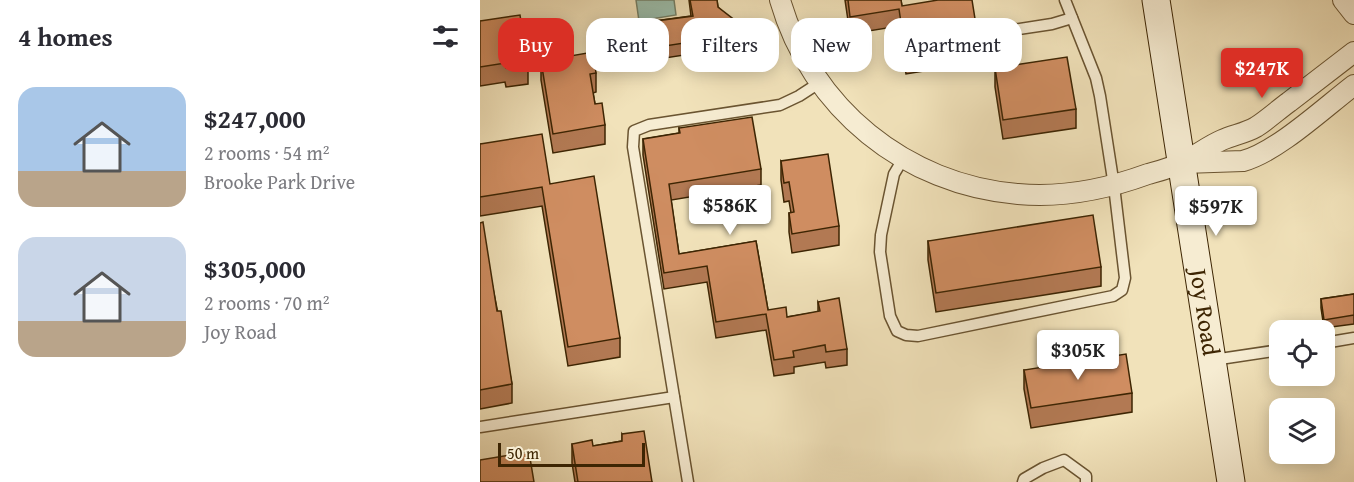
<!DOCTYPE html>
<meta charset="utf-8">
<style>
body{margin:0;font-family:"Gentium Book Plus",serif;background:#f7f7f7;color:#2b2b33;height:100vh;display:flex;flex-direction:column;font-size:22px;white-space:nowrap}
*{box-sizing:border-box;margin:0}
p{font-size:20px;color:#7c7c81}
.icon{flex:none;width:33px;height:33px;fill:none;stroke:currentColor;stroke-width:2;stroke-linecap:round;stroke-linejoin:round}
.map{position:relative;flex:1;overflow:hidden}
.sheet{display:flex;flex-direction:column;background:#fff;width:480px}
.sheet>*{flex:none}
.guide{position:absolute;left:18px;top:18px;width:570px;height:54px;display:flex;gap:12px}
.buttons{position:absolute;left:789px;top:320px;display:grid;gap:12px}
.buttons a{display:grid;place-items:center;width:66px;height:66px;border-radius:12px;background:#fff;box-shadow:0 3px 15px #0003;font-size:30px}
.scale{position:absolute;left:18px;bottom:15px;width:147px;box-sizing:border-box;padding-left:6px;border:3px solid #3d2503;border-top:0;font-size:16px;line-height:21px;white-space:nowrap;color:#3d2503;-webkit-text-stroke:4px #f6ecd2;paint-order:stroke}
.price{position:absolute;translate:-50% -51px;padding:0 14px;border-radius:6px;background:#fff;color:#222;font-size:20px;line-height:39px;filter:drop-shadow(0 2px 3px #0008)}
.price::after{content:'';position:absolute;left:50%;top:36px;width:18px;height:14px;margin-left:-9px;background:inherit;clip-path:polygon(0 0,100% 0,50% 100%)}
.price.selected{background:#d93025;color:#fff}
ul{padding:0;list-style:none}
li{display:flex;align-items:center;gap:18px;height:150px;padding:0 18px}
li span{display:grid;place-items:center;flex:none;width:168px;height:120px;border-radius:18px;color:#555}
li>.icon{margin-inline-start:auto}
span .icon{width:72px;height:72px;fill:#fffc;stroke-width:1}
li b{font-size:26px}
h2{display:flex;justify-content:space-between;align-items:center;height:72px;padding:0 18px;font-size:26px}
.chip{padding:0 21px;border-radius:18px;background:#fff;box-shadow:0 3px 15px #0003;font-size:21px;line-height:54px}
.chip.selected{background:#d93025;color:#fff}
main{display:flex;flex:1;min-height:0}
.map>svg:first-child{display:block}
.water{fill:#9bbeac;stroke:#758168;stroke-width:1.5}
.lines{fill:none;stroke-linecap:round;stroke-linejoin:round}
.lane-casing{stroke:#6a5431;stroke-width:13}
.street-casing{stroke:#6a5431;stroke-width:22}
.secondary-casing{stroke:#3d2503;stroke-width:29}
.lane{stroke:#f6ecd2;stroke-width:10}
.street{stroke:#f6ecd2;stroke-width:20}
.secondary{stroke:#f6ecd2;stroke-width:27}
.wall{fill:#b27953;stroke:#3d2503;stroke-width:1.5}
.shaded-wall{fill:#916344;stroke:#3d2503;stroke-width:1.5}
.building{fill:#cf8d61;stroke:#3d2503;stroke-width:1.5}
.labels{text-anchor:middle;stroke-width:4.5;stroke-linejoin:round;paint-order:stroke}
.street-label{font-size:24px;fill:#3d2503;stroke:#f6ecd2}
</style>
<main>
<section class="sheet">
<h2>4 homes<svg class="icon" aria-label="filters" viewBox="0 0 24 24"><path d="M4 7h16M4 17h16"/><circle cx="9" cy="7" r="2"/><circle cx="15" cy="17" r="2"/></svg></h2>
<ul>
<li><span style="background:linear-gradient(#a9c7e8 70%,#b9a48a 0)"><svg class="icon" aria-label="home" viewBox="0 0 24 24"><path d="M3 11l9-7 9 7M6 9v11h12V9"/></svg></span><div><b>$247,000</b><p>2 rooms · 54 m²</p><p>Brooke Park Drive</p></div></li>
<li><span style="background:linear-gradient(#c9d6e8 70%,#b9a48a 0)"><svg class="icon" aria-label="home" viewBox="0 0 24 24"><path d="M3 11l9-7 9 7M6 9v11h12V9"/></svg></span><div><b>$305,000</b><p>2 rooms · 70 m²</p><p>Joy Road</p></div></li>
</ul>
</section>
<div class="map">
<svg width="874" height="482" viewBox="0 0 874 482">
<rect width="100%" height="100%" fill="#f1e2ba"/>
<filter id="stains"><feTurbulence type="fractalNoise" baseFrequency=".00333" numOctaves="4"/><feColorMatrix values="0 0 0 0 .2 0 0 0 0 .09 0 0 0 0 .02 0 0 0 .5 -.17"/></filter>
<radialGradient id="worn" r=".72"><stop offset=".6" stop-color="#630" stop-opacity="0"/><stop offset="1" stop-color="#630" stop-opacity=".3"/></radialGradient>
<!-- water -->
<path class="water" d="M156 0H194L196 15 159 21Z"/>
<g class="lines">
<defs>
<g id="lane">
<path d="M506 34 572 24 592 18"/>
<path d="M423 159 414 174 401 235 400 252 410 316 417 331 426 335 438 336 633 296 642 290 645 278 634 186 620 96 616 78 585 0"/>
<path d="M844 343 874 338"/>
<path d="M733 360 800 350"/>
<path d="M0 427 194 397"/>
<path d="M208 482 153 147 154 131 169 125 300 105 319 96 339 83"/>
<path d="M543 482 544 479 563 468 584 460 606 476V482"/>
</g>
<g id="street">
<path d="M300 0C331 108 426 185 538 194 582 198 627 189 668 174 679 171 692 168 702 162 716 156 728 146 742 140 753 135 766 133 776 127 787 120 798 110 809 102 830 86 852 69 874 52"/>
<path d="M863 0 874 14"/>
<path d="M704 163 763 161C797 152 845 107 874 85"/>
</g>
<g id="secondary">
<path id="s1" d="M676 0 751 482"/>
</g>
</defs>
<!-- lane casing -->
<use href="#lane" class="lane-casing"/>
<!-- street casing -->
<use href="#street" class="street-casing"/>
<!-- secondary casing -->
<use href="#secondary" class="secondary-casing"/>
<!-- lane -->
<use href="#lane" class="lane"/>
<!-- street -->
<use href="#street" class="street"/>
<!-- secondary -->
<use href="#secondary" class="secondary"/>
</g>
<!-- wall -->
<g class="wall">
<path d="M209 0H237L238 7 261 37 237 69 217 53 172 60 168 34V22L211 16Z"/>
<path d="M365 0H421L422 6 499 44V62L426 74 419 26 370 34Z"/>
<path d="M0 21 48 65V84L26 87 25 82 0 86Z"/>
<path d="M61 61 116 73V92L113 93 115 104 125 125V144L73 153 61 80Z"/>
<path d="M515 68 596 109V128L523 139 515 87Z"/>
<path d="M199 128 281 169V185L191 200 199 254 276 241 288 310 307 317 338 312V302L367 349V365L346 368 345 362 314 367V373L294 376 286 330 236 338 227 282 184 289 163 155V139L199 133Z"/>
<path d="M0 144 70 184 140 338V357L88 366 62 206 0 216Z"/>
<path d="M301 161 359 226V245L312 253 309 232V213H311L309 201 304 202 301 180Z"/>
<path d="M0 223 32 384V403L0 409Z"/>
<path d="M448 241 621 267V286L456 312 448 260Z"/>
<path d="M874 294V324L844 328 841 308V299Z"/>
<path d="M544 370 652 393V412L551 428 544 389Z"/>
<path d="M142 434 172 482H95L92 463V444L113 446 142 441Z"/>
</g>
<!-- shaded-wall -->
<path class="shaded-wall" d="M261 25V37L237 69V57Z"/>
<!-- building -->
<g class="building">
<path d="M210 0H237L238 7 261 25 237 57 217 41 172 48 168 22 213 16Z"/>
<path d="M368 0H421L422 6 458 0H492L499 44 426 57 419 9 370 17Z"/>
<path d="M40 15 48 65 26 68 25 63 0 67V21Z"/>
<path d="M113 52 116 73 110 74 115 104 122 103 125 125 73 134 61 61Z"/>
<path d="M587 57 596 109 523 120 515 68Z"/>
<path d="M272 117 281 169 189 184 199 254 276 241 288 310 306 307 307 317 340 311 338 302 359 298 367 349 346 352 345 345 313 351 314 357 294 360 286 314 236 322 227 266 184 273 163 139 200 133 199 128Z"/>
<path d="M62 134 70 184 114 176 140 338 88 347 62 187 0 197V144Z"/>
<path d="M348 154 359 226 312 234 309 213 314 212 309 182 304 183 301 161Z"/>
<path d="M613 215 621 267 456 293 448 241Z"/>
<path d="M3 222 17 311H21L32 384 0 390V223Z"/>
<path d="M874 294V315L844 320 841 299Z"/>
<path d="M646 354 652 393 551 408 544 370Z"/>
<path d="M164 431 172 482H98L92 444 112 440 113 446 142 441V434Z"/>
<path d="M49 452 54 482H0V460Z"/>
</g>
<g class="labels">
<!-- street labels -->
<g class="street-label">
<text dy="8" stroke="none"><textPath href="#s1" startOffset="316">Joy Road</textPath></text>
</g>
</g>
<rect width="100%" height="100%" filter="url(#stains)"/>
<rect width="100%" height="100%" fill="url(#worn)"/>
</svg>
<div class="buttons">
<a><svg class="icon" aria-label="locate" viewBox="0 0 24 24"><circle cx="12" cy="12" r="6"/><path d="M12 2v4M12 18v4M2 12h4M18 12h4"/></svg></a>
<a><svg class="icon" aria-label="layers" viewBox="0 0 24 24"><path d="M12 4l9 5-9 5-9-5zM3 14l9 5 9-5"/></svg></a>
</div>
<div class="scale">50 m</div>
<b class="price selected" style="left:782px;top:99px">$247K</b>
<b class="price" style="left:250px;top:236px">$586K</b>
<b class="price" style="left:736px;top:237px">$597K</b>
<b class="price" style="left:598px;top:381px">$305K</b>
<div class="guide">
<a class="chip selected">Buy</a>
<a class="chip">Rent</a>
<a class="chip">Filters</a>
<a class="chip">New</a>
<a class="chip">Apartment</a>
</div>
</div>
</main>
